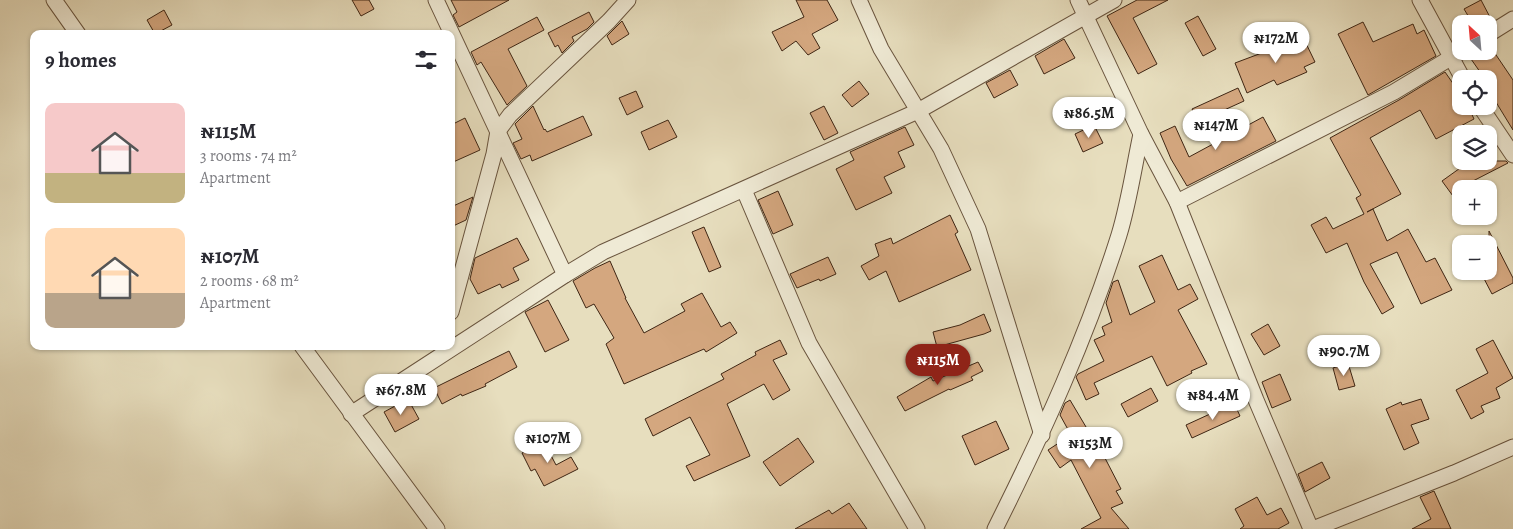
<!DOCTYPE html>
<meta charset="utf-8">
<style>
body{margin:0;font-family:Alegreya,serif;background:#f7f7f7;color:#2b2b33;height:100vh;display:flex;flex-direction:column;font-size:19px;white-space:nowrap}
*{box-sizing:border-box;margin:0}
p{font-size:16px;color:#7c7c81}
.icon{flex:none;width:28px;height:28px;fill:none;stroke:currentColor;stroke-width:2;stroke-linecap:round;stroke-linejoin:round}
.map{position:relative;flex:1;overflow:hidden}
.drawer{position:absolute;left:30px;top:30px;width:425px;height:320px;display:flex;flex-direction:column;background:#fff;border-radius:10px;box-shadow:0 1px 4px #0004}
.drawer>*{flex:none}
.needle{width:32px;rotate:334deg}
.fabs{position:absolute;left:1452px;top:15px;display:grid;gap:10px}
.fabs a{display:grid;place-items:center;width:45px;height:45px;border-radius:10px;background:#fff;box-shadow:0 1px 4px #0004;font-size:25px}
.price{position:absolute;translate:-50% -42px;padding:0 11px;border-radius:18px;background:#fff;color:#222;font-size:16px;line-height:32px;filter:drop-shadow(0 1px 2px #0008)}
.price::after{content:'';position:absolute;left:50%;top:30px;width:15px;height:11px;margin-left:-8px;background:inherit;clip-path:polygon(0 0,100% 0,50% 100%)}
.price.selected{background:#8f2418;color:#fff}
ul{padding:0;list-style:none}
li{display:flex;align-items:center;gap:15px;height:125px;padding:0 15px}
li span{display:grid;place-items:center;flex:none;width:140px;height:100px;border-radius:10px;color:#555}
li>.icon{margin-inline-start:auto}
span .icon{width:60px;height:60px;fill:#fffc;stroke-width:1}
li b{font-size:21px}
h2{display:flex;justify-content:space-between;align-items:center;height:60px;padding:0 15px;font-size:21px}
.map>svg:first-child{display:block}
.building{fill:#d4a77f;stroke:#3f2614}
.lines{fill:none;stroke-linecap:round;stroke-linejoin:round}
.minor-casing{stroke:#69543e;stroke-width:17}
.minor{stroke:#efead5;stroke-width:15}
</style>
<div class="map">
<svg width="1513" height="529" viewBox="0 0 1513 529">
<rect width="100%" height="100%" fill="#e7debe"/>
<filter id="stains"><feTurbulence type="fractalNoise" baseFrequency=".004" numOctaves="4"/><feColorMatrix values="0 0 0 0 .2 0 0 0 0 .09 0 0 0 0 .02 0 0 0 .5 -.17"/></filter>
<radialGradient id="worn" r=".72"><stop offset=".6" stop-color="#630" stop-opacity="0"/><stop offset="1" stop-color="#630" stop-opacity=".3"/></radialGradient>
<!-- building -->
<g class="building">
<path d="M352 0H369L374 9 361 16Z"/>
<path d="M451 0H509L459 27 453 15 457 12Z"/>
<path d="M796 0H827L838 20 812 34 820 48 808 55 796 41 782 51 772 32 804 17Z"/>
<path d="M1137 0H1168L1133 18 1157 64 1138 74 1107 16Z"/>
<path d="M1481 0 1492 21 1488 24H1473L1464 9Z"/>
<path d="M164 10 172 25 155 34 147 20Z"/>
<path d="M589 12 594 22 587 29 572 37 574 41 562 53 558 45 555 47 548 33Z"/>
<path d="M1198 16 1216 49 1203 56 1185 23Z"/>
<path d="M537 17 544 30 508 49 527 86 507 105 481 62 477 65 471 52Z"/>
<path d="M622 21 629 34 612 45 607 36Z"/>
<path d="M1363 22 1373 42 1413 24 1417 34 1424 30 1436 56 1368 95 1338 34Z"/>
<path d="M1300 31 1315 62 1304 67 1307 72 1277 85 1274 80 1247 93 1235 63 1259 54 1286 40V38Z"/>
<path d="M1064 39 1075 58 1044 74 1035 56Z"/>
<path d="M1490 46 1513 80V130L1491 94 1494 92 1489 85V79H1485L1471 59 1483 51H1489Z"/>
<path d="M1010 70 1018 85 994 98 986 83Z"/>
<path d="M1445 72 1461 95V106H1468L1474 119 1436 139 1420 110 1370 138 1401 194 1367 212 1373 209 1387 241 1408 229 1426 262 1435 258 1452 290 1421 304 1397 252 1370 264 1394 307 1382 314 1364 282 1347 243 1326 253 1311 225 1326 217 1333 229 1364 214 1356 198 1361 195 1330 138 1399 100Z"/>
<path d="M859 81 869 94 852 107 842 95Z"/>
<path d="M1238 88 1244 101 1198 122 1192 109Z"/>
<path d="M636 91 643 107 627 115 619 98Z"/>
<path d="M533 106 544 130 545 129 547 132 583 116 592 135 532 161 530 155 521 159 513 143 522 139 515 124Z"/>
<path d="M824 106 838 133 824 140 810 113Z"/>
<path d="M1263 117 1276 141 1187 186 1171 159 1160 133 1175 126 1189 157Z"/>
<path d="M465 118 480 150 451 163V125Z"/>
<path d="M668 120 677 137 649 150 641 132Z"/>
<path d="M1094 125 1103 143 1083 152 1075 134Z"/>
<path d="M905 127 914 145 898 152 905 167 884 177 892 193 856 210 836 169 854 160 850 152Z"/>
<path d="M1470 161H1506L1508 163 1471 182 1476 189H1461V207L1442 181Z"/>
<path d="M778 191 793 225 773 234 758 200Z"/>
<path d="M473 197 466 220 451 227V207Z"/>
<path d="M950 215 958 232 955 234 971 270 899 302 886 271 869 280 861 266 879 256 875 244 891 238 893 244Z"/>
<path d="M704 227 721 267 709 272 692 232Z"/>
<path d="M1489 231 1513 278V283L1492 294 1480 271H1489Z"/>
<path d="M517 238 529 260 513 268 519 280 502 288 500 284 478 294 470 279 475 258Z"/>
<path d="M1162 255 1178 290 1190 284 1198 299 1178 310 1207 364 1191 371 1192 373 1167 386 1152 356 1094 383 1099 394 1086 400 1076 377 1078 374 1104 361 1094 340 1105 335 1102 327 1112 322 1106 303 1113 282 1118 280 1130 315 1155 302 1139 266Z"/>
<path d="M828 257 836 274 820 281 819 279 797 288 790 274Z"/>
<path d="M610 261 626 298H625L644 333 685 311 681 304 702 293 721 327 730 322 737 333 706 352 704 349 624 384 606 344 614 338 594 304 586 308 573 281 595 268Z"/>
<path d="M548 300 569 340 545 352 525 312Z"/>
<path d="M984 314 991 331 984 334 937 347 933 332 960 325Z"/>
<path d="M1268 324 1280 346 1264 355 1251 334Z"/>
<path d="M780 340 787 354 773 360 790 390 773 400 764 384 727 404 750 456 694 481 686 466 710 455 690 417 653 436 645 419 724 379 721 374 756 355 755 352Z"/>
<path d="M1493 340 1513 378 1496 388 1500 398 1481 406 1484 412 1471 419 1456 390 1488 373 1476 349Z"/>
<path d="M509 351 517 367 485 384 486 386 462 396 461 394 442 404 434 388Z"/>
<path d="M978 362 983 371 971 377 973 380 950 390 949 389 905 411 897 397 931 377 933 381Z"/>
<path d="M1348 363 1355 386 1339 390 1333 368Z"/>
<path d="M1280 374 1291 400 1272 408 1262 382Z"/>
<path d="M1151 388 1158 401 1128 417 1121 404Z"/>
<path d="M408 399 419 419 395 432 384 412Z"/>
<path d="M1421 399 1429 419 1411 425 1419 443 1404 450 1386 409 1401 402 1402 405Z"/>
<path d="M1070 400 1089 432 1091 431 1121 489 1116 491 1123 503 1111 508 1129 529H1081L1101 518 1071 460 1060 468 1048 450 1071 435 1060 415 1065 403Z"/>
<path d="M1234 403 1240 416 1192 438 1186 425Z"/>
<path d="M996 421 1009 449 975 465 962 436Z"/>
<path d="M798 438 814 462 780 486 763 462Z"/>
<path d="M544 442 556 465 571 457 578 469 544 486 535 469 531 471 522 453Z"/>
<path d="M1322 462 1330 478 1305 492 1298 474Z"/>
<path d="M1434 491 1451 529H1412L1431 519 1420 497Z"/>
<path d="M1257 497 1267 515 1281 508 1289 523 1278 529H1240L1244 526 1235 509Z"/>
<path d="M849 503 867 529H795L829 510 832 514Z"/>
</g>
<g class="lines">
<defs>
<g id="minor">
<path d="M54 0 78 34"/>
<path d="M436 0 565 275"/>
<path d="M859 0 881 49 941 149 978 229 1042 435"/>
<path d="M1078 0 1141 134 1177 202 1256 400 1311 529"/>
<path d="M1420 0 1463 79"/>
<path d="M1489 34 1513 19"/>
<path d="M1480 106 1513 155"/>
<path d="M744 190 809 343 917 529"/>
<path d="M1177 202 1394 92 1462 51"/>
<path d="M451 312 494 154 498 131 510 115 609 21 628 0"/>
<path d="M302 346 437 529"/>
<path d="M351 414 565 275 603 252 918 111 1114 0"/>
<path d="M995 529C1043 433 1087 337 1119 235 1129 202 1134 167 1141 134"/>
<path d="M1313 529 1454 473 1513 447"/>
</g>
</defs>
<!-- minor casing -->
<use href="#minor" class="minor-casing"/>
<!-- minor -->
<use href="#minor" class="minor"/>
</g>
<rect width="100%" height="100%" filter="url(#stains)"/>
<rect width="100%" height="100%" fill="url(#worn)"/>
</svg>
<div class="fabs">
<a><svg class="needle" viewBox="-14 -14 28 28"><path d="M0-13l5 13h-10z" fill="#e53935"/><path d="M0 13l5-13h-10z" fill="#7c7c81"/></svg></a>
<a><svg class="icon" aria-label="locate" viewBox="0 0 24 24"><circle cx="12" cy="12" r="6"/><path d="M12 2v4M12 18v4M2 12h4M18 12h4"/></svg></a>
<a><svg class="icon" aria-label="layers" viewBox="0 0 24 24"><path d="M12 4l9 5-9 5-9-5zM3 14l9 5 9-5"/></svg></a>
<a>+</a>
<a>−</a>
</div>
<b class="price" style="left:1276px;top:64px">₦172M</b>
<b class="price" style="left:1089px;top:139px">₦86.5M</b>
<b class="price" style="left:1216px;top:151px">₦147M</b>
<b class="price" style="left:1344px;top:377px">₦90.7M</b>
<b class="price selected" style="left:938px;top:386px">₦115M</b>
<b class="price" style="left:401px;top:416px">₦67.8M</b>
<b class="price" style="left:1213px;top:421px">₦84.4M</b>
<b class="price" style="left:548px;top:464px">₦107M</b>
<b class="price" style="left:1090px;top:469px">₦153M</b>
<section class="drawer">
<h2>9 homes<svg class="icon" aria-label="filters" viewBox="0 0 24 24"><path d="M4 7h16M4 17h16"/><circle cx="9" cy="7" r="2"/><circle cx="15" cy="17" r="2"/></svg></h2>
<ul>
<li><span style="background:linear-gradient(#f6c9c9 70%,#c2b280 0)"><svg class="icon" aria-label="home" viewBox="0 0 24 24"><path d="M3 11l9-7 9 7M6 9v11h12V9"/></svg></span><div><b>₦115M</b><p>3 rooms · 74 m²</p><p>Apartment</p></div></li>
<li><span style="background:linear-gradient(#ffd9b3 65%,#b9a48a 0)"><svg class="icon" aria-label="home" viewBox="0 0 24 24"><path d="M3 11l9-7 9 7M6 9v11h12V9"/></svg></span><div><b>₦107M</b><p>2 rooms · 68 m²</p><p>Apartment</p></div></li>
</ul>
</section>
</div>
